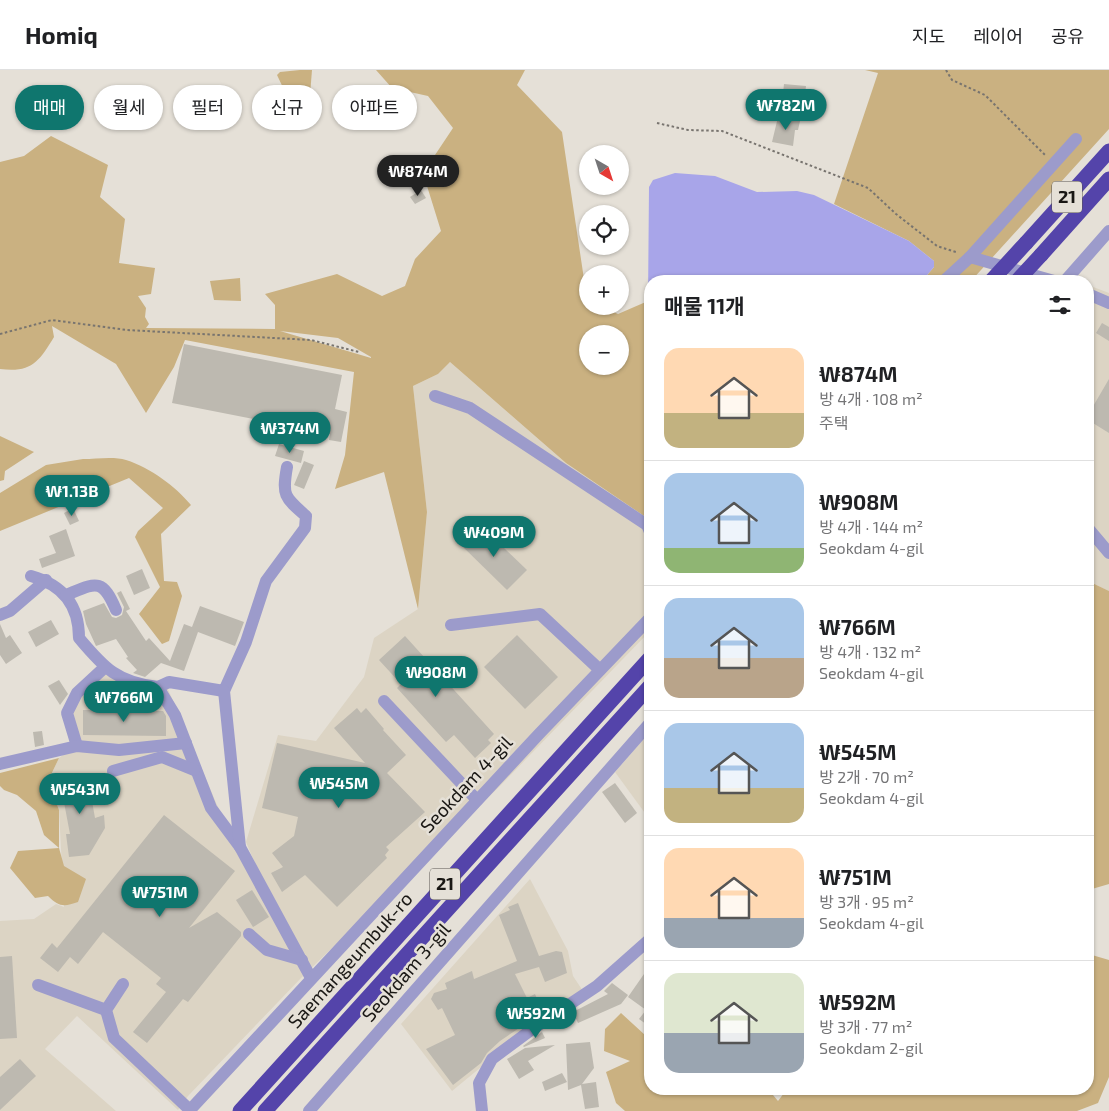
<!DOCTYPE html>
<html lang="ko">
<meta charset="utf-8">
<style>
body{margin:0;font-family:"Exo 2","Noto Sans KR",sans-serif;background:#f6f6f6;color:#202124;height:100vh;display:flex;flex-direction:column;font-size:19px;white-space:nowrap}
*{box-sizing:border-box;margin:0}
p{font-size:16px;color:#757577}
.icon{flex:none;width:28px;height:28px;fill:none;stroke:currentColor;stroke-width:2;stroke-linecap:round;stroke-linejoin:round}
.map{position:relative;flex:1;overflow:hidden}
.details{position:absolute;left:644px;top:205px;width:450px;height:820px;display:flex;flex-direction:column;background:#fff;border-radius:20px;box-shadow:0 1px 4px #0004}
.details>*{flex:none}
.banner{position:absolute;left:15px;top:15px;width:475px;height:45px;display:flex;gap:10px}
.needle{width:32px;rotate:141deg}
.tools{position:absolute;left:579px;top:75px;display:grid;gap:10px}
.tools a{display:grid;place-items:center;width:50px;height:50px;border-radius:50%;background:#fff;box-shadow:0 1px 4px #0004;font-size:25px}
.price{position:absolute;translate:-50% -42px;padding:0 11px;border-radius:18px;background:#0f766e;color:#fff;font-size:16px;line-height:32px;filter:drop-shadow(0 1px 2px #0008)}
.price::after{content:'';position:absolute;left:50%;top:30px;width:15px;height:11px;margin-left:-8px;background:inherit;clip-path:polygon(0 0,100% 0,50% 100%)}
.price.selected{background:#222;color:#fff}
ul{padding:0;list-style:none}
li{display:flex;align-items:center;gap:15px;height:125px;padding:0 20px}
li+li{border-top:1px solid #e0e0e0}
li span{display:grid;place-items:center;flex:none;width:140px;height:100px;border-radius:15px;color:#555}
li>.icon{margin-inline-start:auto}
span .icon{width:60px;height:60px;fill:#fffc;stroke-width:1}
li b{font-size:21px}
h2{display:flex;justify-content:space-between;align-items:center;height:60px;padding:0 20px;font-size:21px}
.pill{padding:0 18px;border-radius:22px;background:#fff;box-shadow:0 1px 4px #0004;font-size:18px;line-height:45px}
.pill.selected{background:#0f766e;color:#fff}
header{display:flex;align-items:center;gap:30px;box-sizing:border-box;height:70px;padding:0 25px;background:#fff;border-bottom:1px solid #e0e0e0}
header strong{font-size:24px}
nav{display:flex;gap:28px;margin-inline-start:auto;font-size:18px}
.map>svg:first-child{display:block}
.built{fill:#dcd4c4}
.green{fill:#cab181;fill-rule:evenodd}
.water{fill:#a8a5e9}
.building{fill:#bdb9b0}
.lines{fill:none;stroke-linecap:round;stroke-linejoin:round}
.path{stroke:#78746f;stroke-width:2;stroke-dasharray:2.5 2.5;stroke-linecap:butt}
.minor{stroke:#9c9bcb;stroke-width:12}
.highway{stroke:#5444aa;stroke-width:15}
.highway-bridge{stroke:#5444aa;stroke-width:15}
.labels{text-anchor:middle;stroke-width:5;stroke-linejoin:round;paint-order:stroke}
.shield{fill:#e5e0d7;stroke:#56534e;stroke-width:1}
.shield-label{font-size:18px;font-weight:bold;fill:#191714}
.street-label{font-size:19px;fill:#191714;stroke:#e5e0d7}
</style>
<header>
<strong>Homiq</strong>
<nav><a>지도</a><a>레이어</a><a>공유</a></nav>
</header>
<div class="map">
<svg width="1109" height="1041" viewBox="0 0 1109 1041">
<rect width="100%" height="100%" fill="#e5e0d7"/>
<!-- built -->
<g class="built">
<path d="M1088 215 1109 223V521L1088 511Z"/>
<path d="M450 292 566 393 650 450V561L499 717 302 907 188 1026 178 1040 77 946 45 979 116 1041H0V851L34 849 56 834 64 837 59 740 48 711 59 688 80 672 72 645 74 622 106 595 144 613 168 619 217 735 296 892 246 772 278 665 316 671 364 607 374 568 418 539 427 442 413 316 438 304Z"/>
<path d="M650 662V750L615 702Z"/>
<path d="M530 809 568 881 573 906 583 921 548 942 452 1021 401 954Z"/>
</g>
<!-- green -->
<g class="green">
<path d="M300 0H312L310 25 295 29 287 26 277 5 280 2Z"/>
<path d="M376 0H525L517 15 562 62 588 236H600L618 244 648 231 650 233V450L566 393 450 292 438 304 413 316 427 442 418 539 384 402 335 419 345 385 354 302 185 270 174 297 146 343 116 294 52 256 54 267C39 292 31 303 0 299V92L24 86 51 66 108 95 100 127 125 149 119 193 155 198 151 224 138 226 146 238 145 247 149 254 146 258 275 259V235L265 224 337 204 382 226 405 216 415 189 441 161 423 103 453 58 428 26 392 18ZM280 261 338 268 371 287V288ZM588 264H620V296H588Z"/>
<path d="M865 0H1109V59L971 211H922L934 197V191L909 171 834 134 878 3Z"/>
<path d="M240 208 241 231 214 230 210 211Z"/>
<path d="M0 366 34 382 5 401 4 410 0 411Z"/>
<path d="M83 389C96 389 114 386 126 390 151 398 175 416 191 435L161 464 164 511 177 512 182 526 169 571 162 574 139 544 160 517 135 467 138 461 163 438 129 408 0 461V423L46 395Z"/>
<path d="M1088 511 1109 521V814L1092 819 1088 808Z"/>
<path d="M59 688 48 711 59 740V778L64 796 86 809 78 832C64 837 59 837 48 826L35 828 10 798 18 781 59 778 44 765 36 741 17 725 4 720 0 716V703Z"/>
<path d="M1092 885 1109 890V1007L1098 1033 1077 1041H625L616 1033 606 1002 630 991 604 981 605 959 621 943 645 965 650 964V1019H768L778 1031 787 1019H1088V886Z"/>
</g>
<!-- water -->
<path class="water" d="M675 103 715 106 757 122 797 121 814 125 909 171 934 191V197L922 211H650V233L648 231 649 117 653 110Z"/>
<!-- building -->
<g class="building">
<path d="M784 14 806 16 805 25 783 23Z"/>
<path d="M778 47 800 51 798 60H795L793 76 772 72Z"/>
<path d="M421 120 426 128 415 134 410 127Z"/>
<path d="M1102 253 1109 257V271L1096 263Z"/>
<path d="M184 274 342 305 335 339 347 342 341 372 329 370 330 364 172 333Z"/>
<path d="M1109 309V363L1088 350V345Z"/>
<path d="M279 374 304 381 301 393 275 386Z"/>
<path d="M304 391 314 395 304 419 294 415Z"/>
<path d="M73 438 79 451 70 455 64 443Z"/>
<path d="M480 455 527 500 507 520 461 475Z"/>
<path d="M66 459 75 486 42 498 39 489 56 483 49 466Z"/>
<path d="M142 499 150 518 134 525 126 506Z"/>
<path d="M121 521 130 539 126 541 146 571 149 568 170 591 184 554 192 557 200 536 244 552 235 576 198 562 184 601 161 593 145 607 133 603 137 600 126 588 128 587 116 569 96 576 86 554 83 541 104 533 112 547 116 548 122 545 124 537 117 523Z"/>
<path d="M51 550 59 564 36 577 28 562Z"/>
<path d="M0 554 6 568 10 565 22 583 6 594 0 585Z"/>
<path d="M517 565 558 607 525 639 484 597Z"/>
<path d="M405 566 494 664 488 670 491 673 475 688 454 665 446 672 397 618 401 614 379 590Z"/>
<path d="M59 610 68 624 60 635 48 616Z"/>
<path d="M357 638 361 643 366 638 384 659 383 660 406 685 387 703 425 742 386 777 389 780 385 785 387 788 337 837 305 805 282 822 271 803 283 797 272 783 294 766 298 747 262 738 277 673 365 693 334 658Z"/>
<path d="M83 640 163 641 166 646V666L83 665Z"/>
<path d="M42 661 44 675 35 677 33 662Z"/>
<path d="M87 703 95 748 104 745 105 758 89 785 69 787 66 764H70L59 706Z"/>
<path d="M615 713 637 743 625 753 602 722Z"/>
<path d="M164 745 235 801 189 858 217 842 241 862V866L188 932 183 929 147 973 133 962 166 922 156 914 161 908 103 862 78 894 70 887 58 902 40 888 52 873 57 878Z"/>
<path d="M252 820 269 847 253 857 236 830Z"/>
<path d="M518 833 539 886 556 881 562 882 567 903 545 912 539 897 515 904 527 928 535 924 543 942 500 971 487 983 481 993 453 1015 426 979 455 965 442 938 438 940 431 929 434 923 447 919 445 913 472 901 474 909 517 891 499 845 510 840 508 837Z"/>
<path d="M12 886 17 968 0 969V887Z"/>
<path d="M644 904 650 908V957L639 949 646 940 628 927Z"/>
<path d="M612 913 628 925 621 934 578 953 573 942 608 924 604 921Z"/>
<path d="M542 962 545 968 524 977 523 976Z"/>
<path d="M590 972 594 998 582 1014 596 1012 599 1037 585 1039 581 1015 568 1020 566 974Z"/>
<path d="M555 975 528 991 534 1000 519 1009 507 989 525 978Z"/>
<path d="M20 989 36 1006 0 1040V1007Z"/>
<path d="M562 1003 567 1012 545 1021 542 1012Z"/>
</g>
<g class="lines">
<!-- path -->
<g class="path">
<path d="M946 0 952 10 985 25 1045 85"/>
<path d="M657 53 688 60 722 61 868 118 896 144 937 176 956 182"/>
<path d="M0 264 52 250 127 260 311 270 359 282"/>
</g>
<!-- minor -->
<g class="minor">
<path d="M944 211 970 187"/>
<path d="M1054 211 970 187 1076 69"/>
<path d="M1065 211 1109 161"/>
<path d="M1088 224 1109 233"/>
<path d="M435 326 470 338 647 455 650 462"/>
<path d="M1088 458 1109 483"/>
<path d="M31 506C63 515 79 535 79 568 104 598 118 613 158 617L175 645 211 738 240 777 311 908"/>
<path d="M66 525C96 513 102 507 116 540"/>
<path d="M0 545 10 541 46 510"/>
<path d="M451 555 540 544 600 600"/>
<path d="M158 617 169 612 224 621 246 572 266 511 305 458 306 446C284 427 282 425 287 397"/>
<path d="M224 621 240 777"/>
<path d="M384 631 477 730"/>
<path d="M77 676 67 643 77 623 104 598"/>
<path d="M0 694 77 676 119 680 186 673"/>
<path d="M113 701 162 687 194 700"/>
<path d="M249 864 267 880 302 890"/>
<path d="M123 914 106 940 114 968 190 1040"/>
<path d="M38 915 106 940"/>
<path d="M189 1041 539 664 650 548"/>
<path d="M309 1041 650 653"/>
<path d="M482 1041 479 1013 492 989 531 960 597 916 650 869"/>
</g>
<!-- highway -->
<g class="highway">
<path d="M1026 173 1109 81"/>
<path d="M1041 185 1109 109"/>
<path d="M240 1041 650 588"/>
<path d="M265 1041 650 616"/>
</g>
<!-- highway-bridge -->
<g class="highway-bridge">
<path d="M991 211 1026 173"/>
<path d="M1017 211 1041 185"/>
</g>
</g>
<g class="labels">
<!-- shield labels -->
<g class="shield">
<rect x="1052" y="111.5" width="30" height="31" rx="4"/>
<rect x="430" y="798.5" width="30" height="31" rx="4"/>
</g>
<g class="shield-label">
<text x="1067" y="133">21</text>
<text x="445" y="820">21</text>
</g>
<!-- street labels -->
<g class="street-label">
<text transform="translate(466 714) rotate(-47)" y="7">Seokdam 4-gil</text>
<text transform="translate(350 890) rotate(-48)" y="7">Saemangeumbuk-ro</text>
<text transform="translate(406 902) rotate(-49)" y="7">Seokdam 3-gil</text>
</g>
</g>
</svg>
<div class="tools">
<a><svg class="needle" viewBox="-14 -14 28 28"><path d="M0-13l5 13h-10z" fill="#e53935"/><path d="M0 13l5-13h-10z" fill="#757577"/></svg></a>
<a><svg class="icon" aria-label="locate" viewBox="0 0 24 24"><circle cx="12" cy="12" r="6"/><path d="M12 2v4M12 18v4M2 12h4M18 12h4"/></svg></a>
<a>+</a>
<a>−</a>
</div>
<b class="price" style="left:786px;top:61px">₩782M</b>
<b class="price selected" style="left:418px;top:127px">₩874M</b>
<b class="price" style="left:290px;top:384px">₩374M</b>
<b class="price" style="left:72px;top:447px">₩1.13B</b>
<b class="price" style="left:494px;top:488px">₩409M</b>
<b class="price" style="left:436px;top:628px">₩908M</b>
<b class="price" style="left:124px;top:653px">₩766M</b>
<b class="price" style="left:339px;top:739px">₩545M</b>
<b class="price" style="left:80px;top:745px">₩543M</b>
<b class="price" style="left:160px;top:848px">₩751M</b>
<b class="price" style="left:536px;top:969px">₩592M</b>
<div class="banner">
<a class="pill selected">매매</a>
<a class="pill">월세</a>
<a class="pill">필터</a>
<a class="pill">신규</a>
<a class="pill">아파트</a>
</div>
<section class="details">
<h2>매물 11개<svg class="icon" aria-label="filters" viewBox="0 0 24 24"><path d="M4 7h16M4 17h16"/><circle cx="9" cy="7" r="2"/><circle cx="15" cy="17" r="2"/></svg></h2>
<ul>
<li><span style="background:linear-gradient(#ffd9b3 65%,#c2b280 0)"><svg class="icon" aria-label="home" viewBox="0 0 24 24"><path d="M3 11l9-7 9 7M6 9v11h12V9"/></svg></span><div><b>₩874M</b><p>방 4개 · 108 m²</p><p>주택</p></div></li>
<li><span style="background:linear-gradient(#a9c7e8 75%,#8fb573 0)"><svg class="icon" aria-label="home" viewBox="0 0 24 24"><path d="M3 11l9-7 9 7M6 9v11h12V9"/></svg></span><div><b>₩908M</b><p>방 4개 · 144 m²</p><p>Seokdam 4-gil</p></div></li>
<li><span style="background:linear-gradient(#a9c7e8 60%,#b9a48a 0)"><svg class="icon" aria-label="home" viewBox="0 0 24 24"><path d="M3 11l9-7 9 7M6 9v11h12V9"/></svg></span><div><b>₩766M</b><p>방 4개 · 132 m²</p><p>Seokdam 4-gil</p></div></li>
<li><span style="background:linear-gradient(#a9c7e8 65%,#c2b280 0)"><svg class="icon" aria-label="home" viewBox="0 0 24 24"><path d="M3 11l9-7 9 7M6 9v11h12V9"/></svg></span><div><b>₩545M</b><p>방 2개 · 70 m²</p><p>Seokdam 4-gil</p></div></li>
<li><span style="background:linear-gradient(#ffd9b3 70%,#9aa5b1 0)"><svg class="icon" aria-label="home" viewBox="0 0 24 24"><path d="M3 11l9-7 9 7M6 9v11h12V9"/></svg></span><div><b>₩751M</b><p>방 3개 · 95 m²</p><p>Seokdam 4-gil</p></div></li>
<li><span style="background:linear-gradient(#dfe7d0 60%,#9aa5b1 0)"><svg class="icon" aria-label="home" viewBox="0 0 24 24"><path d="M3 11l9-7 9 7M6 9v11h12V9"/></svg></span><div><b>₩592M</b><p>방 3개 · 77 m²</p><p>Seokdam 2-gil</p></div></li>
</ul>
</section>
</div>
